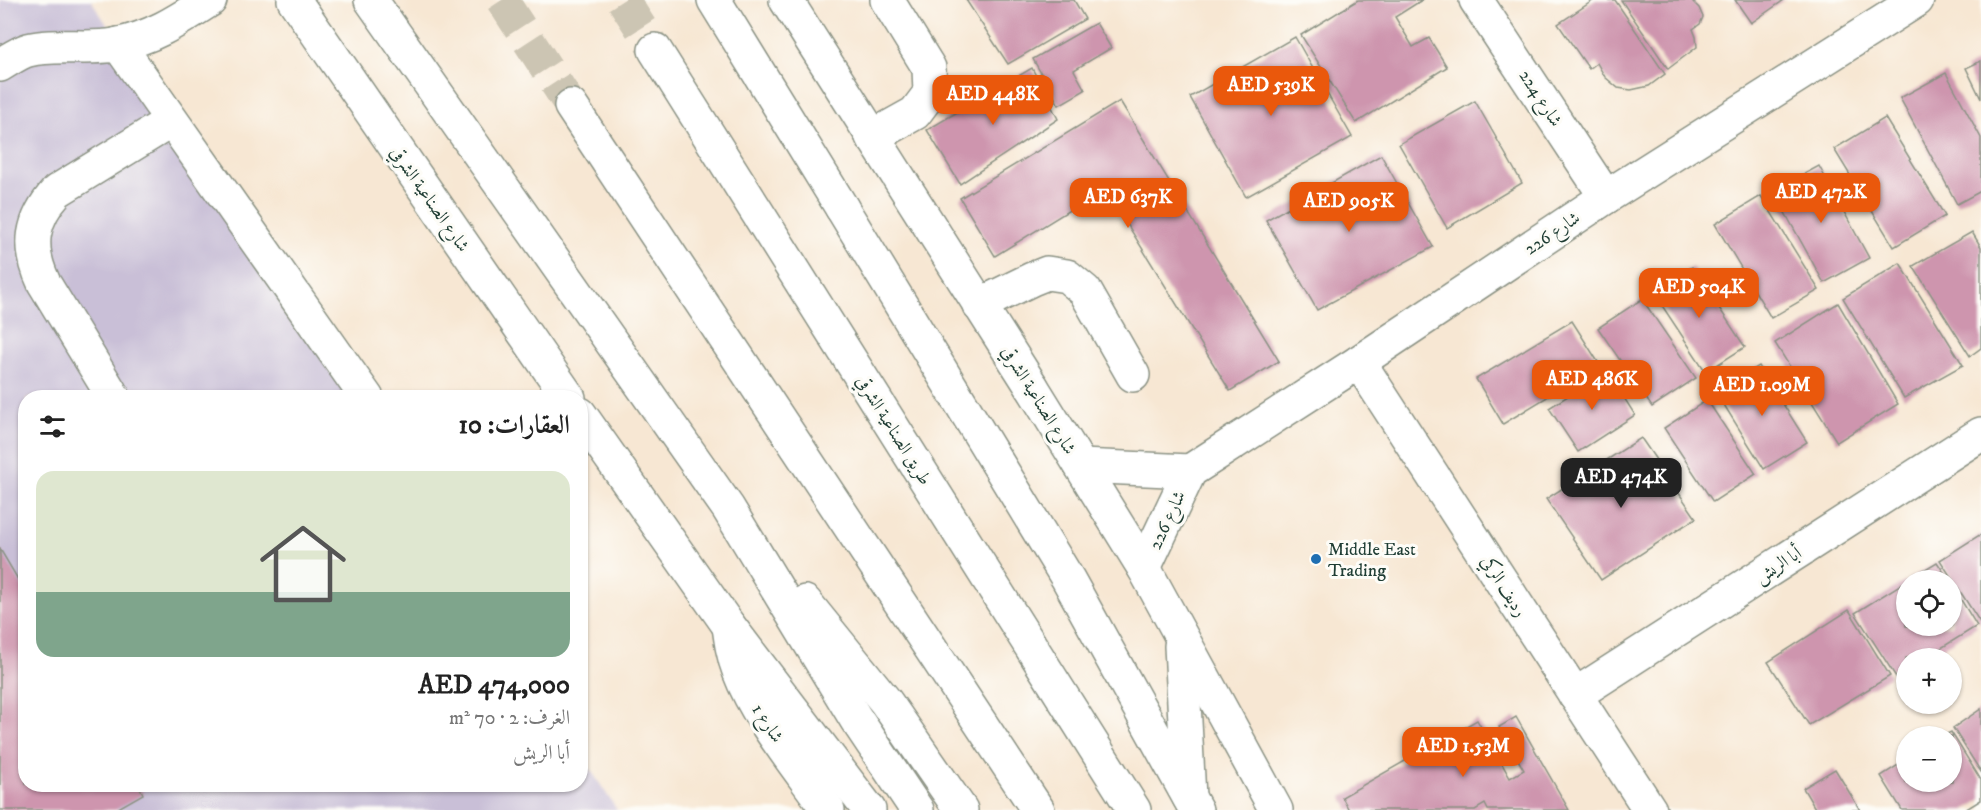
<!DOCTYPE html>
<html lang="ar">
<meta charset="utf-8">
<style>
body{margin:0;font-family:"IM FELL DW Pica",Amiri,serif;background:#f6f6f6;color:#222;direction:rtl;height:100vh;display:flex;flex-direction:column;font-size:22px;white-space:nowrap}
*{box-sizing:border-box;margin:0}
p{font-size:20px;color:#767676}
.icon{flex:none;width:33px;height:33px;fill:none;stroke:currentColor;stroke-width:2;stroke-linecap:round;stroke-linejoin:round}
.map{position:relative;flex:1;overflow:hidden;direction:ltr}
.details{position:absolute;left:18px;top:390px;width:570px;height:402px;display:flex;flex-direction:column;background:#fff;border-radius:24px;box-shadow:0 2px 4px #0004;direction:rtl}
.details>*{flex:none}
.buttons{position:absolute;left:1896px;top:570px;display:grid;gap:12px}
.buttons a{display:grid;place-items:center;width:66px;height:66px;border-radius:50%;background:#fff;box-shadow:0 2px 4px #0004;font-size:30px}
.price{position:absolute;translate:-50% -51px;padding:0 14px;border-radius:12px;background:#ea580c;color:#fff;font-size:20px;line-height:39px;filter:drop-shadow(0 2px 3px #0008)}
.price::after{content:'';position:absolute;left:50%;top:36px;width:18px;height:14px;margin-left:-9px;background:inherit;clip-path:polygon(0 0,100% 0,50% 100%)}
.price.active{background:#222;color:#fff}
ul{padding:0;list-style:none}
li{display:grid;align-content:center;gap:12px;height:318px;padding:0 18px}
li+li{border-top:2px solid #e0e0e0}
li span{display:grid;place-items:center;height:186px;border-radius:18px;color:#555}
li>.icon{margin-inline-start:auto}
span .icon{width:108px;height:108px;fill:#fffc;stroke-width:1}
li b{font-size:26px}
h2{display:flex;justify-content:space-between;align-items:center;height:72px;padding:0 18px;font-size:26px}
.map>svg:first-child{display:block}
.industrial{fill:#c9bfd7}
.building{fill:#ce95ae}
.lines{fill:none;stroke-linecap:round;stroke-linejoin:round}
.highway-tunnel{stroke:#ccc5b3;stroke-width:33;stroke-dasharray:33 16;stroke-linecap:butt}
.minor-casing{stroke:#8b9284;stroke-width:36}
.major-casing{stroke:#8b9284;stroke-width:36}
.highway-casing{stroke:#8b9284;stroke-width:36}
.minor{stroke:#fff;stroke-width:33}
.major{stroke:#fff;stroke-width:33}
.highway{stroke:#fff;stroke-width:33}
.poi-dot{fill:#1f6fb2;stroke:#fdfcf7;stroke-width:2}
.labels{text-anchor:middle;stroke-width:6;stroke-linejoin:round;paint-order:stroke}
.street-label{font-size:18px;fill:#1f3d34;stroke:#fdfcf7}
.poi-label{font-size:18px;fill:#1f3d34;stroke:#fdfcf7;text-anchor:start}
</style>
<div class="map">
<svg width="1981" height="810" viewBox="0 0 1981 810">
<rect width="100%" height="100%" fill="#fdfcf7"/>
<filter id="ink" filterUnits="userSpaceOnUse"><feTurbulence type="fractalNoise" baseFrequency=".0167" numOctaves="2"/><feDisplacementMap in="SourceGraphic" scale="12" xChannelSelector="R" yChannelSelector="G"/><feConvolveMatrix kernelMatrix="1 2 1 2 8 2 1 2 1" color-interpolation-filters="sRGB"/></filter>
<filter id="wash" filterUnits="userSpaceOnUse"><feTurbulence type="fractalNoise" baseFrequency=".008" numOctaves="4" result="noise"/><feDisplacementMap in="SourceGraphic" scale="24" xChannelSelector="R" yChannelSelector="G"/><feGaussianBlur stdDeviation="1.35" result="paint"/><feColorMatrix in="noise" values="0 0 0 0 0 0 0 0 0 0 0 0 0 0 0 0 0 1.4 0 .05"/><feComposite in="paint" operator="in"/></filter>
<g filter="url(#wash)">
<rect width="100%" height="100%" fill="#f7e7d3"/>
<!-- industrial -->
<path class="industrial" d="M0 0H91L349 397 26 398V784H580L581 755 617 810H0Z"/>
<g id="blocks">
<!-- building -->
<g class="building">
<path d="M966 0H1074L1085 19 1008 64Z"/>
<path d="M1358 0H1422L1395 17 1413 47 1429 38 1447 67 1356 123 1301 35Z"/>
<path d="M1594 0H1615L1665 74 1649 86 1631 90 1618 88 1605 77 1597 63 1589 69 1558 24Z"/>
<path d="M1621 0H1695L1693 2 1699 8 1703 17 1700 24 1693 29 1696 37 1697 47 1668 69Z"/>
<path d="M1735 0H1784L1751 23Z"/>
<path d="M1096 23 1111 48 1074 70 1085 90 1059 105 1033 59Z"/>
<path d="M1295 37 1352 137 1246 197 1190 97Z"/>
<path d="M1981 61V99L1966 68Z"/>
<path d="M1032 68 1058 119 960 184 927 130Z"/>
<path d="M1946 73 1981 138V191L1957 204 1900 98Z"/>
<path d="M1120 101 1279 361 1230 391 1105 188 995 256 960 198Z"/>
<path d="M1475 101 1522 183 1447 228 1399 144Z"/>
<path d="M1885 118 1945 216 1894 247 1834 149Z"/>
<path d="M1381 155 1433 247 1317 310 1266 220Z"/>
<path d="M1819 166 1869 258 1824 283 1773 191Z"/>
<path d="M1761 196 1819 290 1771 318 1715 224Z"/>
<path d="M1972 232 1981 247V348L1970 356 1913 266Z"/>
<path d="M1900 263 1963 365 1904 398 1843 298Z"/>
<path d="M1692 267 1745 347 1706 372 1653 292Z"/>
<path d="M1642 299 1696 378 1652 407 1598 328Z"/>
<path d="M1838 303 1898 404 1837 442 1775 343Z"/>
<path d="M1572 321 1600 365 1503 424 1476 379Z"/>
<path d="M1759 366 1807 442 1764 469 1716 392Z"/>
<path d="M1607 371 1635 415 1578 452 1549 408Z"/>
<path d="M1707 400 1756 474 1713 502 1664 428Z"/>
<path d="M1641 438 1696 518 1601 580 1546 499Z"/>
<path d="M1981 534V624L1940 560Z"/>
<path d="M0 549 26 593V784H138L143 794 115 810H0Z"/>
<path d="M1937 562 1949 580H1907Z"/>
<path d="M1906 581V626H1952V585L1977 626 1925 658H1906V670L1896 677 1855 613Z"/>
<path d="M1849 610 1890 676 1809 725 1768 662Z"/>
<path d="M1981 709V772L1953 728Z"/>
<path d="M1516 717 1569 810H1488L1485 804 1475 810H1349L1342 797 1477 720 1510 778 1524 770 1499 727Z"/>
<path d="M1951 732 1981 780V800L1965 810H1902L1881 776 1906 760V782H1952V736H1943Z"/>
<path d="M1835 769 1860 810H1816L1803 788Z"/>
</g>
</g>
</g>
<g filter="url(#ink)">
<use href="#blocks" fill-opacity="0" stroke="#8b9284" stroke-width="1.5"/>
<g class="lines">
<!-- highway-tunnel -->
<g class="highway-tunnel">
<path d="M502 0 571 106"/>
<path d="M623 0 655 50"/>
</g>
<defs>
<g id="minor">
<path d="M786 0 1032 387"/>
<path d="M1476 0 1606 197"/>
<path d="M118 44 367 398"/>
<path d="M0 65C9 60 18 53 28 50 54 43 87 50 115 45 152 38 179 20 210 0"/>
<path d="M872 137 915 113 930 93 929 68 887 0"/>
<path d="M979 305 1032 279 1047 273 1067 276 1085 291 1133 375"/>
<path d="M1359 362 1650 810"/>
<path d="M114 398 44 283C27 247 31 220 57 191L171 121"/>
<path d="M1081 466 1190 471"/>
<path d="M1144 568 1190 471 1359 362 1606 197 1917 0"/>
<path d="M729 626C731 641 733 656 739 671 757 719 798 767 828 810"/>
<path d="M1575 695 1981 434"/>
</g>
<g id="major">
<path d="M294 0 569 398"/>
<path d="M714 0 842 208"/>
<path d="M1032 387 1144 568 1276 810"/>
<path d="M580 414 729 626 869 810"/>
<path d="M1181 646 1189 797"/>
</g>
<g id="highway">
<path d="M371 0 728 508 856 719 917 810"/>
<path d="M655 50 1134 810"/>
<path d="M571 106 1038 810"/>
<path d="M842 208 1068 579 1196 810"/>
<path d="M805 602 886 702 961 810"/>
</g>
</defs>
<!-- minor casing -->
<use href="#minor" class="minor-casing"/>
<!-- major casing -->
<use href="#major" class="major-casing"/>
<!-- highway casing -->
<use href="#highway" class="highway-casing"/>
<!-- minor -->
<use href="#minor" class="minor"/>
<!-- major -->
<use href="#major" class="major"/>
<!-- highway -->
<use href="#highway" class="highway"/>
</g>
</g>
<!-- markers -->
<circle class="poi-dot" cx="1316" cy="559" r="6"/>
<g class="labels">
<!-- street labels -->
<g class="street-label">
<text transform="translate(1541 98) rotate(57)" y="6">شارع 224</text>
<text transform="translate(430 199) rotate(55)" y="6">شارع الصناعية الشرقي</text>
<text transform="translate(1552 233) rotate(-34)" y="6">شارع 226</text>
<text transform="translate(1039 400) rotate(58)" y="6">شارع الصناعية الشرقي</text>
<text transform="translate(894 430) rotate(58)" y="6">طريق الصناعية الشرقي</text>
<text transform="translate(1167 520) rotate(-65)" y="6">شارع 226</text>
<text transform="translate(1778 565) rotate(-33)" y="6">أبا الريش</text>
<text transform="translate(1504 586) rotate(57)" y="6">رديف الركي</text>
<text transform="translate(768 723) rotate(57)" y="6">شارع 1</text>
</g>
<!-- poi labels -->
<g class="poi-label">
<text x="1328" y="555">Middle East<tspan x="1328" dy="21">Trading</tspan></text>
</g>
</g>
</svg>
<div class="buttons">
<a><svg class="icon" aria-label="locate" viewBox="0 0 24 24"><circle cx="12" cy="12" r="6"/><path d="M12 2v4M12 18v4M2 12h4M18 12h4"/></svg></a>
<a>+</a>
<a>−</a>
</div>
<b class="price" style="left:1271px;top:117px">AED 539K</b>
<b class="price" style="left:993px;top:126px">AED 448K</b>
<b class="price" style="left:1821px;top:224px">AED 472K</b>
<b class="price" style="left:1128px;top:229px">AED 637K</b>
<b class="price" style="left:1349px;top:233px">AED 905K</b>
<b class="price" style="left:1699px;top:319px">AED 504K</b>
<b class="price" style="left:1592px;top:411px">AED 486K</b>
<b class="price" style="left:1762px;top:417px">AED 1.09M</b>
<b class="price active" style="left:1621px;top:509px">AED 474K</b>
<b class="price" style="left:1463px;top:778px">AED 1.53M</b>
<section class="details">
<h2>العقارات: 10<svg class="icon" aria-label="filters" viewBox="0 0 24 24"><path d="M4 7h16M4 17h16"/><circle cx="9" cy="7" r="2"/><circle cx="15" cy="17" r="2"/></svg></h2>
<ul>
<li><span style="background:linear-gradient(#dfe7d0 65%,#7fa58c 0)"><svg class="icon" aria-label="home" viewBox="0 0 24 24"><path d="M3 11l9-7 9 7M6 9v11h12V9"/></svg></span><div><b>AED 474,000</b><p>الغرف: 2 · 70 m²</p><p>أبا الريش</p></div></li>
</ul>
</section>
</div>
